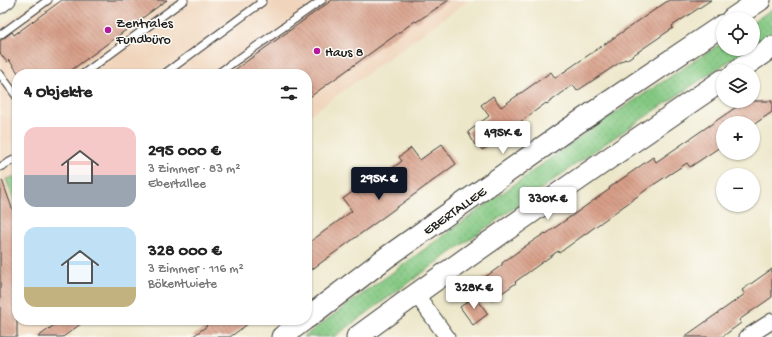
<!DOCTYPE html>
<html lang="de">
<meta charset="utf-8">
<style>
body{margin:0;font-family:"Gochi Hand",sans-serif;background:#f6f6f6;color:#222;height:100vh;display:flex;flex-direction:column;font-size:15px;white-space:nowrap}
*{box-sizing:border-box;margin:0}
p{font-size:13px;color:#767676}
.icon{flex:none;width:22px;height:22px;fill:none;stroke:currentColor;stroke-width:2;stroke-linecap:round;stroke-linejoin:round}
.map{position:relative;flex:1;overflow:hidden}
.details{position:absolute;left:12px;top:69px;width:300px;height:256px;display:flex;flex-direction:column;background:#fff;border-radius:16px;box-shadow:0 1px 3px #0004}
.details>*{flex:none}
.controls{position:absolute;left:716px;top:12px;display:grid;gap:8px}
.controls a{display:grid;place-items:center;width:44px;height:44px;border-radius:50%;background:#fff;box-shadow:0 1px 3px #0004;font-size:20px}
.price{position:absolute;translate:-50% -34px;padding:0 9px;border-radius:4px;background:#fff;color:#222;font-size:13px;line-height:26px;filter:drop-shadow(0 1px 2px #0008)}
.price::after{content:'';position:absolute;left:50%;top:24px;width:12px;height:9px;margin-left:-6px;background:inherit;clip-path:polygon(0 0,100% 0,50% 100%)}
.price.active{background:#111827;color:#fff}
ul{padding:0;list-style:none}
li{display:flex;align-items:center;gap:12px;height:100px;padding:0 12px}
li span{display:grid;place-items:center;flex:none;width:112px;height:80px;border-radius:12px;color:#555}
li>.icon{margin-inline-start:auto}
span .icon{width:48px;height:48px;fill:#fffc;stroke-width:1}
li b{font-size:17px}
h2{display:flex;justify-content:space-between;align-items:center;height:48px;padding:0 12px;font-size:17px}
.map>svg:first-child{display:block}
.built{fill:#f0d5bc}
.grass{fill:url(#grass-dots);stroke:#50724f}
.green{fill:#84c882;stroke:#50724f}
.building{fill:url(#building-back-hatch)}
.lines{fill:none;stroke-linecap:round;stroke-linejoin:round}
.service-casing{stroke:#3b3a36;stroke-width:9}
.minor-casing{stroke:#3b3a36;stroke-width:17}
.secondary-casing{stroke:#3b3a36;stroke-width:23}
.service{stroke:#fff;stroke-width:7}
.minor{stroke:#fff;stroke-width:15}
.secondary{stroke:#fff;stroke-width:21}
.poi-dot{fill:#b5179e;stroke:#fdfcf7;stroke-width:1.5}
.labels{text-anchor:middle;stroke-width:3;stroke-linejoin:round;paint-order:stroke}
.poi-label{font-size:14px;fill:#1c1c1c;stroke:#fdfcf7;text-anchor:start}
.street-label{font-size:14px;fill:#1c1c1c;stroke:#fdfcf7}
</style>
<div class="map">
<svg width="772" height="337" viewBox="0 0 772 337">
<defs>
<pattern id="grass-dots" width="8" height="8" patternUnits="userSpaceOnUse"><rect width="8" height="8" fill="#84c882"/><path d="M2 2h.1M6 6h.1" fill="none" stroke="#71ab70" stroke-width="1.8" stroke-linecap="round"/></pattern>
<pattern id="building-back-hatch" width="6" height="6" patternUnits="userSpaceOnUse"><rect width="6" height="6" fill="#d79e87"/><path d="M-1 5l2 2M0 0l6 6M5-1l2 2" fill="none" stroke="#ae806e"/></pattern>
</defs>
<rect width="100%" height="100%" fill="#fdfcf7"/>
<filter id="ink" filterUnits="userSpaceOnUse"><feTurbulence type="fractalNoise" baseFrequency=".025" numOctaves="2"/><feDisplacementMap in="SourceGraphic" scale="8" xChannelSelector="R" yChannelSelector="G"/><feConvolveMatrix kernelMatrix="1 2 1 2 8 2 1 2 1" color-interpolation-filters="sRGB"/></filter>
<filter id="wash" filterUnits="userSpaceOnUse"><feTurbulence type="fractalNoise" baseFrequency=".012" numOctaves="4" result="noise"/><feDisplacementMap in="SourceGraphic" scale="16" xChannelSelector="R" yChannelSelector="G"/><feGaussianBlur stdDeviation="0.9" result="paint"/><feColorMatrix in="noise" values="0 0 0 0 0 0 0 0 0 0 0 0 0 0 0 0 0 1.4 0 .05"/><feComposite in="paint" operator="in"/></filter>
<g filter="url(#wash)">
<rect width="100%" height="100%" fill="#ede7ca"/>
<!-- built -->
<path class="built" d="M37 0H469L307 117V74H17V320H61L73 337H0V27Z"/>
<!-- grass -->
<g class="grass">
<path d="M772 9V32L753 45V22Z"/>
<path d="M723 42V49H747L600 147 408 283 334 337H303L591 129Z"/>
</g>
<!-- green -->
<path class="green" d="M17 177V208L6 179Z"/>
<g id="blocks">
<!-- building -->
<g class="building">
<path d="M62 0H167L66 74H19L9 60 7 62 0 53V41L12 32 14 35Z"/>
<path d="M332 0H449L416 22 415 21 307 99V74H229Z"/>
<path d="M669 0H711L672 26 673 28 626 60 625 59 577 91 573 85 547 104 546 103 482 150 477 143 475 145 468 132 489 116 481 105 493 96 501 107 551 72 555 78Z"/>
<path d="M745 101H772V112L756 123H723V145L690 167 687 163 650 187 559 253 558 251 530 271 515 282 516 283 491 301 477 283 502 265V263L527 245 545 233 546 234 597 198 610 189 609 188 653 157 656 162Z"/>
<path d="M442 144 456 164 307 273V244L352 211 343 199 355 190 358 194 402 161 399 157 411 148 420 160Z"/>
<path d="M2 180 17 222V337H0V181Z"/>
<path d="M772 269V297L739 320 741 323 722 337H684L745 294 742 290Z"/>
<path d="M475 296 488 314 473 325 460 307Z"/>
<path d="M61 320H86L63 337H38Z"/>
<path d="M203 320H253L230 337H192L207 326Z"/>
</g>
</g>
</g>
<g filter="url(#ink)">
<use href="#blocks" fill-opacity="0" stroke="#3b3a36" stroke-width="1"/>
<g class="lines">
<defs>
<g id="service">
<path d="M0 35 48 0"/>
<path d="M0 74 17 97"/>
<path d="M83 74 184 0"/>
<path d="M164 74 262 2 260 0"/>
<path d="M217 74 322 0"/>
<path d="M0 167 17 158"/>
</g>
<g id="minor">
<path d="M0 6 8 0"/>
<path d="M416 294 447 337"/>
<path d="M747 337 772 321"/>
</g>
<g id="secondary">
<path d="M732 19 760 0"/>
<path d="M737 71 772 47"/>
<path d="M307 318 387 257 567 130 723 25"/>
<path d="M282 337 304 320"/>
<path d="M357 337C477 249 600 164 723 80"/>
</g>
</defs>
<!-- service casing -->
<use href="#service" class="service-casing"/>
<!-- minor casing -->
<use href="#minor" class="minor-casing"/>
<!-- secondary casing -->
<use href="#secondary" class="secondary-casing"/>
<!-- service -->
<use href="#service" class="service"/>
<!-- minor -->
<use href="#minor" class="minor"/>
<!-- secondary -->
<use href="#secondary" class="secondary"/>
</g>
</g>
<!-- markers -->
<g class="poi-dot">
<circle cx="108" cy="30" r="4"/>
<circle cx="317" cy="51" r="4"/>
</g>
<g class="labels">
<!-- poi labels -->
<g class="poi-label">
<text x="116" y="27">Zentrales<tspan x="116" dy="16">Fundbüro</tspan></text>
<text x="325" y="56">Haus 8</text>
</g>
<!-- street labels -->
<g class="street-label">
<text transform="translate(454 210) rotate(-35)" y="5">EBERTALLEE</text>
</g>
</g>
</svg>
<div class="controls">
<a><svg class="icon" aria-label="locate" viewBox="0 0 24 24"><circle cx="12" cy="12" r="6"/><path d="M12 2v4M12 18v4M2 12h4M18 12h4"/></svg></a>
<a><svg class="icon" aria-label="layers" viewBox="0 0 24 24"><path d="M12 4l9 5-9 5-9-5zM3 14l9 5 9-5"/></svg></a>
<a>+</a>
<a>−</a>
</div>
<b class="price" style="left:503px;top:155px">495K €</b>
<b class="price active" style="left:379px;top:201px">295K €</b>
<b class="price" style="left:548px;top:221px">330K €</b>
<b class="price" style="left:474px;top:310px">328K €</b>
<section class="details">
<h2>4 Objekte<svg class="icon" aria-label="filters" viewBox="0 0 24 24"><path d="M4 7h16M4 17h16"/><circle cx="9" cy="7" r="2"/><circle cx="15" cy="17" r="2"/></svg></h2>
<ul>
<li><span style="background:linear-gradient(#f6c9c9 60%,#9aa5b1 0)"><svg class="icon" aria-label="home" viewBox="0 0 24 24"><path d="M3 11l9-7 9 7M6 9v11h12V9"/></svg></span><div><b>295 000 €</b><p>3 Zimmer · 83 m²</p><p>Ebertallee</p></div></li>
<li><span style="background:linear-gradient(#bfe0f5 75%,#c2b280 0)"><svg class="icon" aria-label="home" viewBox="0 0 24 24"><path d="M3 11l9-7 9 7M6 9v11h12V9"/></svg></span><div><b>328 000 €</b><p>3 Zimmer · 116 m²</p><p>Bökentwiete</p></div></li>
</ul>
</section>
</div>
